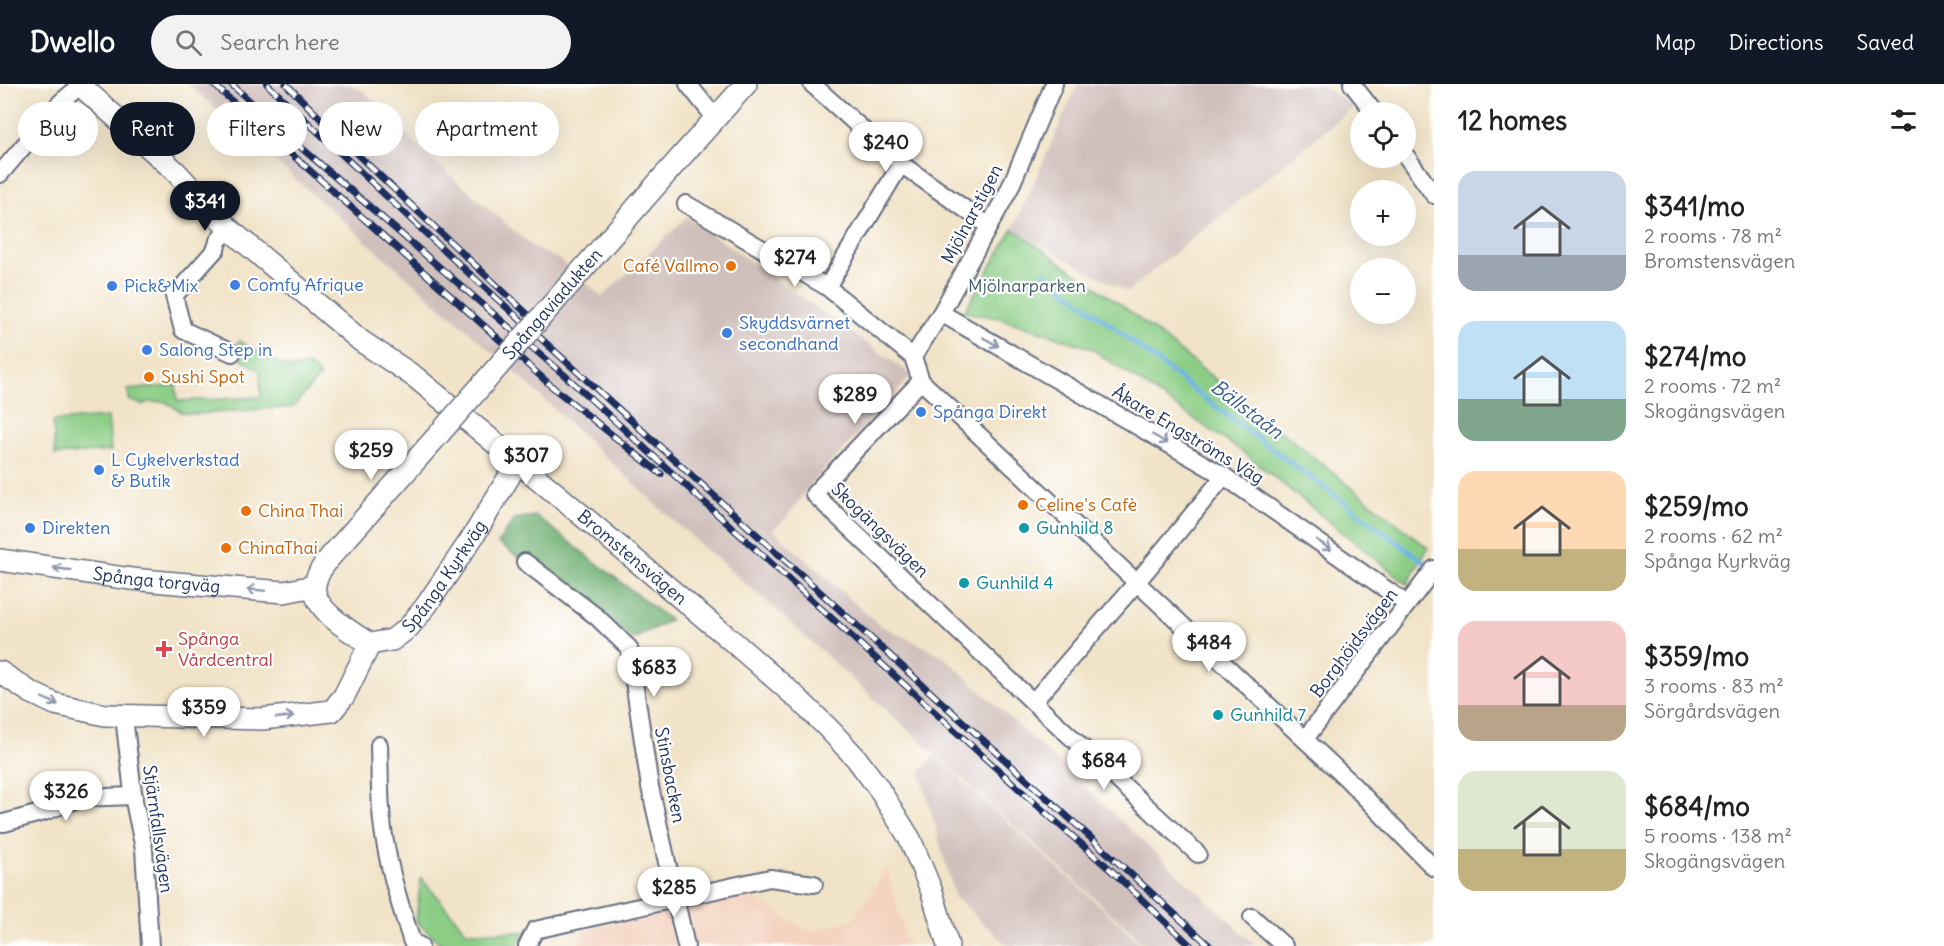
<!DOCTYPE html>
<meta charset="utf-8">
<style>
body{margin:0;font-family:Delius,sans-serif;background:#f2f2f2;color:#222;height:100vh;display:flex;flex-direction:column;font-size:22px;white-space:nowrap}
*{box-sizing:border-box;margin:0}
p{font-size:20px;color:#767676}
.icon{flex:none;width:33px;height:33px;fill:none;stroke:currentColor;stroke-width:2;stroke-linecap:round;stroke-linejoin:round}
.map{position:relative;flex:1;overflow:hidden}
.sheet{display:flex;flex-direction:column;background:#fff;width:510px}
.sheet>*{flex:none}
.guide{position:absolute;left:18px;top:18px;width:570px;height:54px;display:flex;gap:12px}
.tools{position:absolute;left:1350px;top:18px;display:grid;gap:12px}
.tools a{display:grid;place-items:center;width:66px;height:66px;border-radius:50%;background:#fff;box-shadow:0 6px 24px #0002;font-size:30px}
.price{position:absolute;translate:-50% -51px;padding:0 14px;border-radius:21px;background:#fff;color:#222;font-size:20px;line-height:39px;filter:drop-shadow(0 2px 3px #0008)}
.price::after{content:'';position:absolute;left:50%;top:36px;width:18px;height:14px;margin-left:-9px;background:inherit;clip-path:polygon(0 0,100% 0,50% 100%)}
.price.current{background:#111827;color:#fff}
ul{padding:0;list-style:none}
li{display:flex;align-items:center;gap:18px;height:150px;padding:0 24px}
li span{display:grid;place-items:center;flex:none;width:168px;height:120px;border-radius:18px;color:#555}
li>.icon{margin-inline-start:auto}
span .icon{width:72px;height:72px;fill:#fffc;stroke-width:1}
li b{font-size:26px}
h2{display:flex;justify-content:space-between;align-items:center;height:72px;padding:0 24px;font-size:26px}
.tag{padding:0 21px;border-radius:27px;background:#fff;box-shadow:0 6px 24px #0002;font-size:21px;line-height:54px}
.tag.current{background:#111827;color:#fff}
header{display:flex;align-items:center;gap:36px;box-sizing:border-box;height:84px;padding:0 30px;background:#111827;color:#fff}
header strong{font-size:28px}
nav{display:flex;gap:33px;margin-inline-start:auto;font-size:21px}
.search{width:420px;height:54px;background:#f2f2f2;display:flex;align-items:center;gap:15px;box-sizing:border-box;padding:0 21px;border-radius:33px;color:#767676;font-size:22px}
main{display:flex;flex:1;min-height:0}
.map>svg:first-child{display:block}
.built{fill:#f4d3c0}
.industrial{fill:#d0c0bc}
.green{fill:#8bcd85;stroke:#537e72;stroke-width:1.5}
.forest{fill:#70b072;stroke:#467068;stroke-width:1.5}
.lines{fill:none;stroke-linecap:round;stroke-linejoin:round}
.stream{stroke:#6cb3e3;stroke-width:4.5}
.minor-casing{stroke:#666e83;stroke-width:20}
.tertiary-casing{stroke:#666e83;stroke-width:24}
.minor{stroke:#fff;stroke-width:16}
.tertiary{stroke:#fff;stroke-width:21}
.rail-casing{stroke:#1b2f5e;stroke-width:7}
.rail{stroke:#fff;stroke-width:4.5;stroke-dasharray:14;stroke-linecap:butt}
.tertiary-bridge-casing{stroke:#666e83;stroke-width:24;stroke-linecap:butt}
.tertiary-bridge{stroke:#fff;stroke-width:21}
.oneway{stroke:#8d97ae}
.food-dot{fill:#e8710a;stroke:#fff;stroke-width:2}
.shop-dot{fill:#3f7fe0;stroke:#fff;stroke-width:2}
.culture-dot{fill:#0f9aa8;stroke:#fff;stroke-width:2}
.health-dot{fill:#e0444e;stroke:#fff;stroke-width:2}
.labels{text-anchor:middle;stroke-width:4.5;stroke-linejoin:round;paint-order:stroke}
.street-label{font-size:18px;fill:#1b2f5e;stroke:#fff}
.food-label{font-size:18px;fill:#c56008;stroke:#fff;text-anchor:start}
.shop-label{font-size:18px;fill:#366cbe;stroke:#fff;text-anchor:start}
.park-label{font-size:18px;fill:#3d5e6a;stroke:#fff}
.culture-label{font-size:18px;fill:#0d838f;stroke:#fff;text-anchor:start}
.health-label{font-size:18px;fill:#be3a42;stroke:#fff;text-anchor:start}
.water-label{font-size:20px;font-style:italic;fill:#375d8d;stroke:#fff}
</style>
<header>
<strong>Dwello</strong>
<div class="search"><svg class="icon" aria-label="search" viewBox="0 0 24 24"><circle cx="10" cy="10" r="6"/><path d="M15 15l6 6"/></svg>Search here</div>
<nav><a>Map</a><a>Directions</a><a>Saved</a></nav>
</header>
<main>
<div class="map">
<svg width="1434" height="862" viewBox="0 0 1434 862">
<rect width="100%" height="100%" fill="#fff"/>
<filter id="ink" filterUnits="userSpaceOnUse"><feTurbulence type="fractalNoise" baseFrequency=".0167" numOctaves="2"/><feDisplacementMap in="SourceGraphic" scale="12" xChannelSelector="R" yChannelSelector="G"/><feConvolveMatrix kernelMatrix="1 2 1 2 8 2 1 2 1" color-interpolation-filters="sRGB"/></filter>
<filter id="wash" filterUnits="userSpaceOnUse"><feTurbulence type="fractalNoise" baseFrequency=".008" numOctaves="4" result="noise"/><feDisplacementMap in="SourceGraphic" scale="24" xChannelSelector="R" yChannelSelector="G"/><feGaussianBlur stdDeviation="1.35" result="paint"/><feColorMatrix in="noise" values="0 0 0 0 0 0 0 0 0 0 0 0 0 0 0 0 0 1.4 0 .05"/><feComposite in="paint" operator="in"/></filter>
<g filter="url(#wash)">
<rect width="100%" height="100%" fill="#f1e3c7"/>
<!-- built -->
<path class="built" d="M887 785 908 862H576L585 846 749 811 808 847 853 836Z"/>
<!-- industrial -->
<g class="industrial">
<path d="M188 0H351L368 11 428 72 535 165 560 176 602 213 687 133 912 291 812 399 788 432 773 446 879 541 942 571 1256 862H1147L785 534 677 440 518 291Z"/>
<path d="M1078 0H1318L1355 22 1127 208 1013 145Z"/>
<path d="M935 672 1143 862H1008L955 813 920 688Z"/>
</g>
<!-- green -->
<g class="green">
<path d="M1013 145 1123 222 1428 464 1407 500 1244 369 1090 264 999 234 964 228Z"/>
<path d="M239 257 288 284 309 281 320 292 293 323 197 330 183 329 166 318H148L142 321 129 316 128 306 176 301 177 317 261 313 260 287 232 269Z"/>
<path d="M108 333 111 367 55 371 53 337Z"/>
<path d="M421 794 467 848H525L517 862H443L416 837Z"/>
</g>
<!-- forest -->
<path class="forest" d="M536 432 670 536 633 555 498 459 514 435Z"/>
<g class="lines">
<!-- stream -->
<path class="stream" d="M1043 188 1204 314 1432 484"/>
</g>
</g>
<g filter="url(#ink)">
<g class="lines">
<defs>
<g id="minor">
<path d="M688 0 716 35"/>
<path d="M812 0 901 80 989 142"/>
<path d="M1352 0 1374 28"/>
<path d="M1406 72 1434 111"/>
<path d="M0 90 61 18 81 1"/>
<path d="M686 120 827 203 913 273 921 297 1346 694 1434 784"/>
<path d="M229 145 218 157 216 165 174 212 183 246 232 269"/>
<path d="M827 203 901 80"/>
<path d="M941 229 1224 392 1407 520"/>
<path d="M913 273 941 229 1009 106 1054 0"/>
<path d="M921 297 814 410 1033 618 1198 770"/>
<path d="M525 478 597 533 629 564 650 703 686 862"/>
<path d="M1033 618 1137 498 1224 392"/>
<path d="M124 633 134 717 144 765 150 862"/>
<path d="M1305 655 1434 485"/>
<path d="M379 661C380 695 379 730 386 763 392 796 402 827 412 858L420 862"/>
<path d="M0 739H4L44 728 80 714 134 712"/>
<path d="M1252 833 1284 862"/>
<path d="M527 862 535 846 770 794 814 800"/>
</g>
<g id="tertiary">
<path id="s1" d="M79 0 175 87 229 145 361 257 415 293 518 378 731 556 796 613 827 643 856 674 877 702 910 755 932 808 948 862"/>
<path d="M664 92 746 0"/>
<path id="s2" d="M440 349 331 472C324 480 317 489 315 500 310 524 352 549 370 560L392 556 408 544 426 522 474 451 518 378"/>
<path id="s3" d="M0 476 131 495 245 505 284 508 314 502"/>
<path d="M0 588 30 608 55 620 105 631 262 635 332 627 344 612 370 560"/>
</g>
</defs>
<!-- minor casing -->
<use href="#minor" class="minor-casing"/>
<!-- tertiary casing -->
<use href="#tertiary" class="tertiary-casing"/>
<!-- minor -->
<use href="#minor" class="minor"/>
<!-- tertiary -->
<use href="#tertiary" class="tertiary"/>
<defs>
<g id="rail">
<path d="M213 0 556 306 661 390"/>
<path d="M231 0 304 66 570 296 1029 714 1113 788 1191 862"/>
<path d="M267 0 450 172 1210 862"/>
<path d="M286 0 343 57 540 242"/>
</g>
</defs>
<!-- rail casing -->
<use href="#rail" class="rail-casing"/>
<!-- rail -->
<use href="#rail" class="rail"/>
<defs>
<g id="tertiary-bridge">
<path id="s4" d="M440 349 664 92"/>
</g>
</defs>
<!-- tertiary-bridge casing -->
<use href="#tertiary-bridge" class="tertiary-bridge-casing"/>
<!-- tertiary-bridge -->
<use href="#tertiary-bridge" class="tertiary-bridge"/>
</g>
<!-- one-way arrows -->
<defs><path id="oneway-shaft" d="M-6 0H5M1.5-3L5.5 0L1.5 3" fill="none" stroke-width="1.6" stroke-linecap="round" stroke-linejoin="round" transform="scale(1.5)"/></defs>
<g class="oneway">
<use href="#oneway-shaft" transform="translate(991 258) rotate(30)"/>
<use href="#oneway-shaft" transform="translate(1160 355) rotate(30)"/>
<use href="#oneway-shaft" transform="translate(1324 461) rotate(35)"/>
<use href="#oneway-shaft" transform="translate(62 485) rotate(-172)"/>
<use href="#oneway-shaft" transform="translate(256 506) rotate(-175)"/>
<use href="#oneway-shaft" transform="translate(50 617) rotate(23)"/>
<use href="#oneway-shaft" transform="translate(285 633) rotate(-6)"/>
</g>
</g>
<!-- markers -->
<g class="food-dot">
<circle cx="731" cy="182" r="6"/>
<circle cx="149" cy="293" r="6"/>
<circle cx="1023" cy="421" r="6"/>
<circle cx="246" cy="427" r="6"/>
<circle cx="226" cy="464" r="6"/>
</g>
<g class="shop-dot">
<circle cx="235" cy="201" r="6"/>
<circle cx="112" cy="202" r="6"/>
<circle cx="727" cy="249" r="6"/>
<circle cx="147" cy="266" r="6"/>
<circle cx="921" cy="328" r="6"/>
<circle cx="99" cy="386" r="6"/>
<circle cx="30" cy="444" r="6"/>
</g>
<g class="culture-dot">
<circle cx="1024" cy="444" r="6"/>
<circle cx="964" cy="499" r="6"/>
<circle cx="1218" cy="631" r="6"/>
</g>
<path class="health-dot" d="M161 556h6v6h6v6h-6v6h-6v-6h-6v-6h6z"/>
<g class="labels">
<!-- street labels -->
<g class="street-label">
<text transform="translate(972 130) rotate(-62)" y="6">Mjölnarstigen</text>
<text dy="6" stroke="none"><textPath href="#s4" startOffset="171">Spångaviadukten</textPath></text>
<text transform="translate(1188 351) rotate(31)" y="6">Åkare Engströms Väg</text>
<text transform="translate(880 446) rotate(44)" y="6">Skogängsvägen</text>
<text dy="6" stroke="none"><textPath href="#s1" startOffset="729">Bromstensvägen</textPath></text>
<text dy="6" stroke="none"><textPath href="#s2" startOffset="388">Spånga Kyrkväg</textPath></text>
<text dy="6" stroke="none"><textPath href="#s3" startOffset="158">Spånga torgväg</textPath></text>
<text transform="translate(1354 559) rotate(-53)" y="6">Borghöjdsvägen</text>
<text transform="translate(670 691) rotate(79)" y="6">Stinsbacken</text>
<text transform="translate(158 745) rotate(82)" y="6">Stjärnfallsvägen</text>
</g>
<!-- food labels -->
<g class="food-label">
<text x="719" y="188" text-anchor="end">Café Vallmo</text>
<text x="161" y="299">Sushi Spot</text>
<text x="1035" y="427">Celine's Cafè</text>
<text x="258" y="433">China Thai</text>
<text x="238" y="470">ChinaThai</text>
</g>
<!-- shop labels -->
<g class="shop-label">
<text x="247" y="207">Comfy Afrique</text>
<text x="124" y="208">Pick&amp;Mix</text>
<text x="739" y="245">Skyddsvärnet<tspan x="739" dy="21">secondhand</tspan></text>
<text x="159" y="272">Salong Step in</text>
<text x="933" y="334">Spånga Direkt</text>
<text x="111" y="382">L Cykelverkstad<tspan x="111" dy="21">&amp; Butik</tspan></text>
<text x="42" y="450">Direkten</text>
</g>
<!-- park labels -->
<g class="park-label">
<text x="1027" y="208">Mjölnarparken</text>
</g>
<!-- culture labels -->
<g class="culture-label">
<text x="1036" y="450">Gunhild 8</text>
<text x="976" y="505">Gunhild 4</text>
<text x="1230" y="637">Gunhild 7</text>
</g>
<!-- health labels -->
<g class="health-label">
<text x="178" y="561">Spånga<tspan x="178" dy="21">Vårdcentral</tspan></text>
</g>
<!-- water labels -->
<g class="water-label">
<text transform="translate(1247 325) rotate(37)" y="7">Bällstaån</text>
</g>
</g>
</svg>
<div class="tools">
<a><svg class="icon" aria-label="locate" viewBox="0 0 24 24"><circle cx="12" cy="12" r="6"/><path d="M12 2v4M12 18v4M2 12h4M18 12h4"/></svg></a>
<a>+</a>
<a>−</a>
</div>
<b class="price" style="left:886px;top:89px">$240</b>
<b class="price current" style="left:205px;top:148px">$341</b>
<b class="price" style="left:795px;top:204px">$274</b>
<b class="price" style="left:855px;top:341px">$289</b>
<b class="price" style="left:371px;top:397px">$259</b>
<b class="price" style="left:526px;top:402px">$307</b>
<b class="price" style="left:1209px;top:589px">$484</b>
<b class="price" style="left:654px;top:614px">$683</b>
<b class="price" style="left:204px;top:654px">$359</b>
<b class="price" style="left:1104px;top:707px">$684</b>
<b class="price" style="left:66px;top:738px">$326</b>
<b class="price" style="left:674px;top:834px">$285</b>
<div class="guide">
<a class="tag">Buy</a>
<a class="tag current">Rent</a>
<a class="tag">Filters</a>
<a class="tag">New</a>
<a class="tag">Apartment</a>
</div>
</div>
<section class="sheet">
<h2>12 homes<svg class="icon" aria-label="filters" viewBox="0 0 24 24"><path d="M4 7h16M4 17h16"/><circle cx="9" cy="7" r="2"/><circle cx="15" cy="17" r="2"/></svg></h2>
<ul>
<li><span style="background:linear-gradient(#c9d6e8 70%,#9aa5b1 0)"><svg class="icon" aria-label="home" viewBox="0 0 24 24"><path d="M3 11l9-7 9 7M6 9v11h12V9"/></svg></span><div><b>$341/mo</b><p>2 rooms · 78 m²</p><p>Bromstensvägen</p></div></li>
<li><span style="background:linear-gradient(#bfe0f5 65%,#7fa58c 0)"><svg class="icon" aria-label="home" viewBox="0 0 24 24"><path d="M3 11l9-7 9 7M6 9v11h12V9"/></svg></span><div><b>$274/mo</b><p>2 rooms · 72 m²</p><p>Skogängsvägen</p></div></li>
<li><span style="background:linear-gradient(#ffd9b3 65%,#c2b280 0)"><svg class="icon" aria-label="home" viewBox="0 0 24 24"><path d="M3 11l9-7 9 7M6 9v11h12V9"/></svg></span><div><b>$259/mo</b><p>2 rooms · 62 m²</p><p>Spånga Kyrkväg</p></div></li>
<li><span style="background:linear-gradient(#f6c9c9 70%,#b9a48a 0)"><svg class="icon" aria-label="home" viewBox="0 0 24 24"><path d="M3 11l9-7 9 7M6 9v11h12V9"/></svg></span><div><b>$359/mo</b><p>3 rooms · 83 m²</p><p>Sörgårdsvägen</p></div></li>
<li><span style="background:linear-gradient(#dfe7d0 65%,#c2b280 0)"><svg class="icon" aria-label="home" viewBox="0 0 24 24"><path d="M3 11l9-7 9 7M6 9v11h12V9"/></svg></span><div><b>$684/mo</b><p>5 rooms · 138 m²</p><p>Skogängsvägen</p></div></li>
</ul>
</section>
</main>
